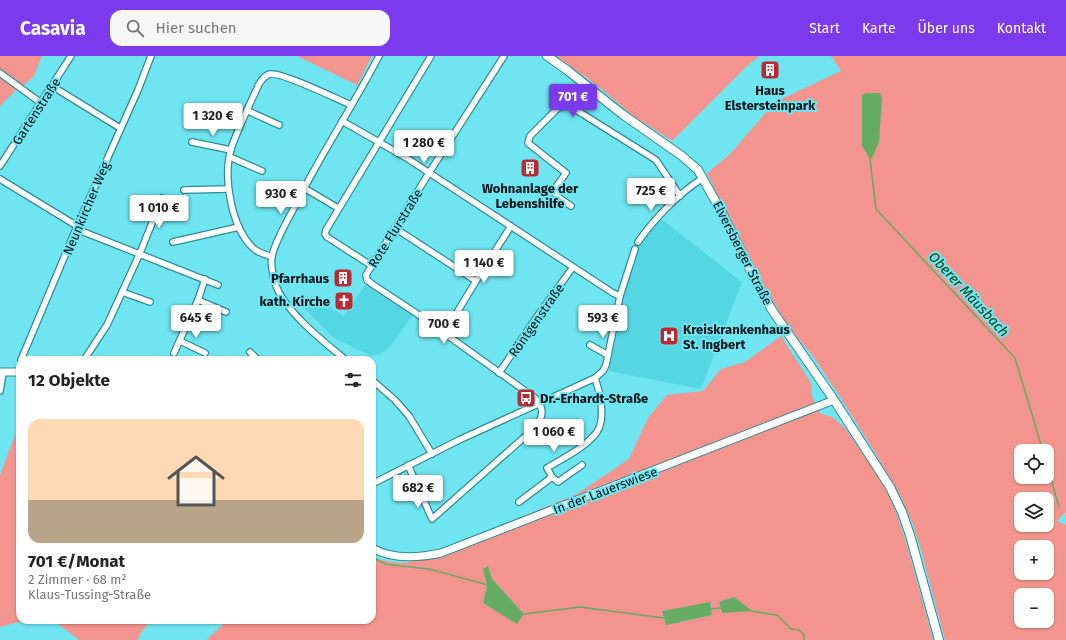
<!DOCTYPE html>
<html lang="de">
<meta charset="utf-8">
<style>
body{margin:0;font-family:"Fira Sans",sans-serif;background:#f6f6f6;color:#222;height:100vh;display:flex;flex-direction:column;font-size:15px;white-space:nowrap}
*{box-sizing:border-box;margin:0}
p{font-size:13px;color:#767676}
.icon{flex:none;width:22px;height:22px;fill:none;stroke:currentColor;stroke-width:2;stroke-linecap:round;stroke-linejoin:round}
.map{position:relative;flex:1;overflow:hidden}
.details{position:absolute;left:16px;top:300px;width:360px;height:268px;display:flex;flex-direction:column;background:#fff;border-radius:12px;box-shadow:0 1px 3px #0004}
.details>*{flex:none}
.controls{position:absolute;left:1014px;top:388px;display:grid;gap:8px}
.controls a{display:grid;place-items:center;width:40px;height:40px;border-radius:8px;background:#fff;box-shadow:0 1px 3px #0004;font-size:20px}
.price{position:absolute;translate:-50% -34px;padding:0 9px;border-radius:4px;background:#fff;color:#222;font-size:13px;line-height:26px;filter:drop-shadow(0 1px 2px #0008)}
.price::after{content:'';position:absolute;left:50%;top:24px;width:12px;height:9px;margin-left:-6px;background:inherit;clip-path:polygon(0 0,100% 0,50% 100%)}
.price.active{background:#7c3aed;color:#fff}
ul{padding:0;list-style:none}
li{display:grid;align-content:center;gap:8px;height:212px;padding:0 12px}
li span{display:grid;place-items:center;height:124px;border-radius:12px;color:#555}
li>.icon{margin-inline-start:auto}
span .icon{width:72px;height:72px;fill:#fffc;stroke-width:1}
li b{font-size:17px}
h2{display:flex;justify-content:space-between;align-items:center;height:48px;padding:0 12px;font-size:17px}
header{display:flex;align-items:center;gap:24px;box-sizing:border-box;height:56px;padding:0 20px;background:#7c3aed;color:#fff}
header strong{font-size:19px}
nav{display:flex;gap:22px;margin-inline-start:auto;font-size:14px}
.search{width:280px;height:36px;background:#f6f6f6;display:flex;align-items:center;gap:10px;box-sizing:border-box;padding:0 14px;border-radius:12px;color:#767676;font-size:15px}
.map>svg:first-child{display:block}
.built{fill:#54d7e3}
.green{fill:#f4948e;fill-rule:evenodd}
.water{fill:#65ab64}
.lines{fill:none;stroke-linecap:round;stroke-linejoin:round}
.stream{stroke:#65ab64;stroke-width:1.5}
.minor-casing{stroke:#2f8c95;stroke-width:8}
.tertiary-casing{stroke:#2f8c95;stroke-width:9}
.secondary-casing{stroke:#2f8c95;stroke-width:10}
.minor{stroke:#fff;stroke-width:5.5}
.tertiary{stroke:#fff;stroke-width:7}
.secondary{stroke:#fff;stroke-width:8}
.labels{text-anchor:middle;stroke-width:4;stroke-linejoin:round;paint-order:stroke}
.poi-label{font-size:13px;font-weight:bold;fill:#001215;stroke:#6fe5f1}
.street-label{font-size:13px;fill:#001215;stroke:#6fe5f1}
.water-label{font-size:14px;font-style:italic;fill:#114213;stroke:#6fe5f1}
</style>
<header>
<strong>Casavia</strong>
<div class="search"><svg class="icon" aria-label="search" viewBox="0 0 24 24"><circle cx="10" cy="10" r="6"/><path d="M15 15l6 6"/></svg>Hier suchen</div>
<nav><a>Start</a><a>Karte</a><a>Über uns</a><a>Kontakt</a></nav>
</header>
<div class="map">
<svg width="1066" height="584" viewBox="0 0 1066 584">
<rect width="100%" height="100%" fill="#6fe5f1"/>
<!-- built -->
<g class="built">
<path d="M660 162 742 226 701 333 609 315 623 244 640 188Z"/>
<path d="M366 228 413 259 389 292 381 298 371 300 333 281 304 252 312 240 344 260Z"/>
</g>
<!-- green -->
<g class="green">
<path d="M0 0H42L34 20 21 32 19 31 0 50Z"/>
<path d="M297 0H372L357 29Z"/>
<path d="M556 0H759L746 11 672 85 632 59 599 31Z"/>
<path d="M831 0H1066V456L1057 465 1066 469V584H945L921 494 912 466 899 437 874 395 842 344 813 300 789 272 770 240 749 204 707 117 729 99 775 46 841 15ZM1021 395H1047V421H1021ZM1021 443H1047V469H1021ZM1021 491H1047V517H1021ZM1021 539H1047V565H1021Z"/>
<path d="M781 280 811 327 812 340 820 357 832 361 844 371 873 412 888 437 896 456 906 486 933 584H206L228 564H372V500C383 506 399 508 411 506L417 498 445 492 577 438 629 403 648 362 667 339 703 335 721 313 745 306ZM488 510 492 523 524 558 483 547 487 529ZM734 541 722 557 719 546ZM711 547 712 559 666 569 662 555Z"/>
<path d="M20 366V564H26L0 571V419Z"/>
<path d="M53 564H151L140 578 138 584H79Z"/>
</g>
<!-- water -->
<g class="water">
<path d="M866 37H880L882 42 879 86 872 102 870 103 862 90V39Z"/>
<path d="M488 510 492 523 524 558 517 568 483 547 487 529 483 513Z"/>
<path d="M734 541 752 555 722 557 719 546Z"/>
<path d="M710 546 712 559 666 569 662 555Z"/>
</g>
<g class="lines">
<!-- stream -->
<g class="stream">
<path d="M870 103 876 153 1015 302 1043 395"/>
<path d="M1047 409 1059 451"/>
<path d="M372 501 385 508 429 513 488 529"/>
<path d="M709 553 722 552"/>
<path d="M751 555 777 559 791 573 799 574 804 579V584"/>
<path d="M524 558 580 551 664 562"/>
</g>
<defs>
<g id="minor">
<path d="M0 17 41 47"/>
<path d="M52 30 120 72"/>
<path d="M248 55 279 69"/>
<path d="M342 65 405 101 613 237 620 240"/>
<path d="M192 86 231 94"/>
<path d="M230 101 262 115"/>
<path d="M0 110 71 0"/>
<path d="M0 123 77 170"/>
<path d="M304 132 338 152"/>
<path d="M184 134 228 133"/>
<path d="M571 150 558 141 553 135 566 117 528 87 530 80 559 51 567 50 573 52 656 104 680 140"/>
<path d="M395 172 476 225"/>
<path d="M76 173 218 229"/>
<path d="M173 186 239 171"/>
<path d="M638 186C654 163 679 137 703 122"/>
<path d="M272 201C265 198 258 197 253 192 231 171 223 121 231 93 238 72 250 48 259 28 262 23 265 19 270 18 282 16 337 43 351 49"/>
<path d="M372 210 327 181 325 178 326 174 431 0"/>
<path d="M122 236 150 246"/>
<path d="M198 244 226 256"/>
<path d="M444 278 476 225 511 170"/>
<path d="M180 285 205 297"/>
<path d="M590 289 608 299"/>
<path d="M250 296 258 304"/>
<path d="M174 297 198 244 205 223"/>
<path d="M21 304 79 166 138 34 151 0"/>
<path d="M84 304 107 269 140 197 162 142"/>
<path d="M346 304C324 286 284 255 275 227 273 219 270 209 272 200 276 183 288 164 296 148 321 98 353 50 379 0"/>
<path d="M499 317 536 262 573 211"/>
<path d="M372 324 395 344 409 360 432 398"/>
<path d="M0 335 3 317"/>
<path d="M408 409 417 429"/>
<path d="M582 409 558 426 552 421 547 412C563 402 585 392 597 376 606 363 600 336 595 322"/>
<path d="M372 428 459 384 595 322 603 315 606 309 620 240 635 193"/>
<path d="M420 436 432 463 528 378C539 367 549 357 535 342L416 257 372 228 367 224 366 219 429 117 504 0"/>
<path d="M519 446 552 421"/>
</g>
<g id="tertiary">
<path d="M0 316H20"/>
<path d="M372 492C393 504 418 502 441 497L834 344"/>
</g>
<path id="secondary" d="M547 0 567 14 622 58 682 100 698 114 722 157 758 230 772 254 834 344 890 431 902 456 910 479 939 584"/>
</defs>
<!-- minor casing -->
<use href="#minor" class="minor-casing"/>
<!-- tertiary casing -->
<use href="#tertiary" class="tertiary-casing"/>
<!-- secondary casing -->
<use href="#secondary" class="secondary-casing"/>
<!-- minor -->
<use href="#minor" class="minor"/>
<!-- tertiary -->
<use href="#tertiary" class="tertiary"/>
<!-- secondary -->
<use href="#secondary" class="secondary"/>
</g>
<!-- icons -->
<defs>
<symbol id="building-square" viewBox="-11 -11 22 22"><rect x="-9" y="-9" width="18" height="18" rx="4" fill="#ba2a31" stroke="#6fe5f1"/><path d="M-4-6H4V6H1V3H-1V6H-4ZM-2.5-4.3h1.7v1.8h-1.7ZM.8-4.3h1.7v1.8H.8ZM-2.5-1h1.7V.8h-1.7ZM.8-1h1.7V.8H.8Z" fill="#fff"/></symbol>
<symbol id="church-square" viewBox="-11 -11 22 22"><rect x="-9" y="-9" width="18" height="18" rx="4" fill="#ba2a31" stroke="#6fe5f1"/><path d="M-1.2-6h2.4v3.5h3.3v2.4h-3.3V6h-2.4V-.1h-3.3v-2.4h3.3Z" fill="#fff"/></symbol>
<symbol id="hospital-square" viewBox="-11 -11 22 22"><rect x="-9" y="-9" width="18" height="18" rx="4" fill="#ba2a31" stroke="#6fe5f1"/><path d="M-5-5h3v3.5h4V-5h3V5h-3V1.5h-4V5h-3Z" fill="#fff"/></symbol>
<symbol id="bus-square" viewBox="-11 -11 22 22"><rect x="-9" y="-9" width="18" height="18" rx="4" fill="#ba2a31" stroke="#6fe5f1"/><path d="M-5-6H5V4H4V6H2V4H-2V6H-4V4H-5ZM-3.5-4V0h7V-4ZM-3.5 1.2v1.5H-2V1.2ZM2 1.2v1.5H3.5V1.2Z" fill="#fff"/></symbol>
</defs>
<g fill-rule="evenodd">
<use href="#building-square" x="759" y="3" width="22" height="22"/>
<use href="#building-square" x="519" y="101" width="22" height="22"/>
<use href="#building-square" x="332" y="211" width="22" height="22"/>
<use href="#church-square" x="333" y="234" width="22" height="22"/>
<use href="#hospital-square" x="658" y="269" width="22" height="22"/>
<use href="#bus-square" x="515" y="331" width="22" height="22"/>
</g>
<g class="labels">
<!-- poi labels -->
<g class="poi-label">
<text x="770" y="39">Haus<tspan x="770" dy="15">Elstersteinpark</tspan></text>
<text x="530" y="137">Wohnanlage der<tspan x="530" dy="15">Lebenshilfe</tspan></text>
<text x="329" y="227" text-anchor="end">Pfarrhaus</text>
<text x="330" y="250" text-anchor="end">kath. Kirche</text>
<text x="683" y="278" text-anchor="start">Kreiskrankenhaus<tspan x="683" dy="15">St. Ingbert</tspan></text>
<text x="540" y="347" text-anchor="start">Dr.-Erhardt-Straße</text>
</g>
<!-- street labels -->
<g class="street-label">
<text transform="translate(36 55) rotate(-57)" y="5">Gartenstraße</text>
<text transform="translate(86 152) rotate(-67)" y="5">Neunkircher Weg</text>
<text transform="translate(395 172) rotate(-58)" y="5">Rote Flurstraße</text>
<text transform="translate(743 197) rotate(63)" y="5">Elversberger Straße</text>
<text transform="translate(536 264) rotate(-55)" y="5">Röntgenstraße</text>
<text transform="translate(605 434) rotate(-21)" y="5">In der Lauerswiese</text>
</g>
<!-- water labels -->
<g class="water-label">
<text transform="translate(969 238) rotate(47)" y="5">Oberer Mäusbach</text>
</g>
</g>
</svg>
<div class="controls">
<a><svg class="icon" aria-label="locate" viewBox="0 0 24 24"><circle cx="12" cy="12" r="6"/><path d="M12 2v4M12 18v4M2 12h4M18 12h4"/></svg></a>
<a><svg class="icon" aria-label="layers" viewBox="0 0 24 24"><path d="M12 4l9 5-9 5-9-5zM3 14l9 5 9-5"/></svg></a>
<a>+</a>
<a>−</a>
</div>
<b class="price active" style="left:573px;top:62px">701 €</b>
<b class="price" style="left:213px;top:81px">1 320 €</b>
<b class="price" style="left:424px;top:108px">1 280 €</b>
<b class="price" style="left:651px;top:156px">725 €</b>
<b class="price" style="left:281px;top:159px">930 €</b>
<b class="price" style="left:159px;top:173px">1 010 €</b>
<b class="price" style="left:484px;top:228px">1 140 €</b>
<b class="price" style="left:196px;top:283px">645 €</b>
<b class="price" style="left:603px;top:283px">593 €</b>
<b class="price" style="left:444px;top:289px">700 €</b>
<b class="price" style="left:554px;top:397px">1 060 €</b>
<b class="price" style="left:418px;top:453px">682 €</b>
<section class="details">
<h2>12 Objekte<svg class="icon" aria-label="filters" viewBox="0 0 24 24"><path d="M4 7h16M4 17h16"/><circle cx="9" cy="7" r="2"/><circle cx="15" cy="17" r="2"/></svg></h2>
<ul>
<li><span style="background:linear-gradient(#ffd9b3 65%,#b9a48a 0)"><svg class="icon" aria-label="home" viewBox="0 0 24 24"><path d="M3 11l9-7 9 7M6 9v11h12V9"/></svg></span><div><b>701 €/Monat</b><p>2 Zimmer · 68 m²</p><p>Klaus-Tussing-Straße</p></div></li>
</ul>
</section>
</div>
